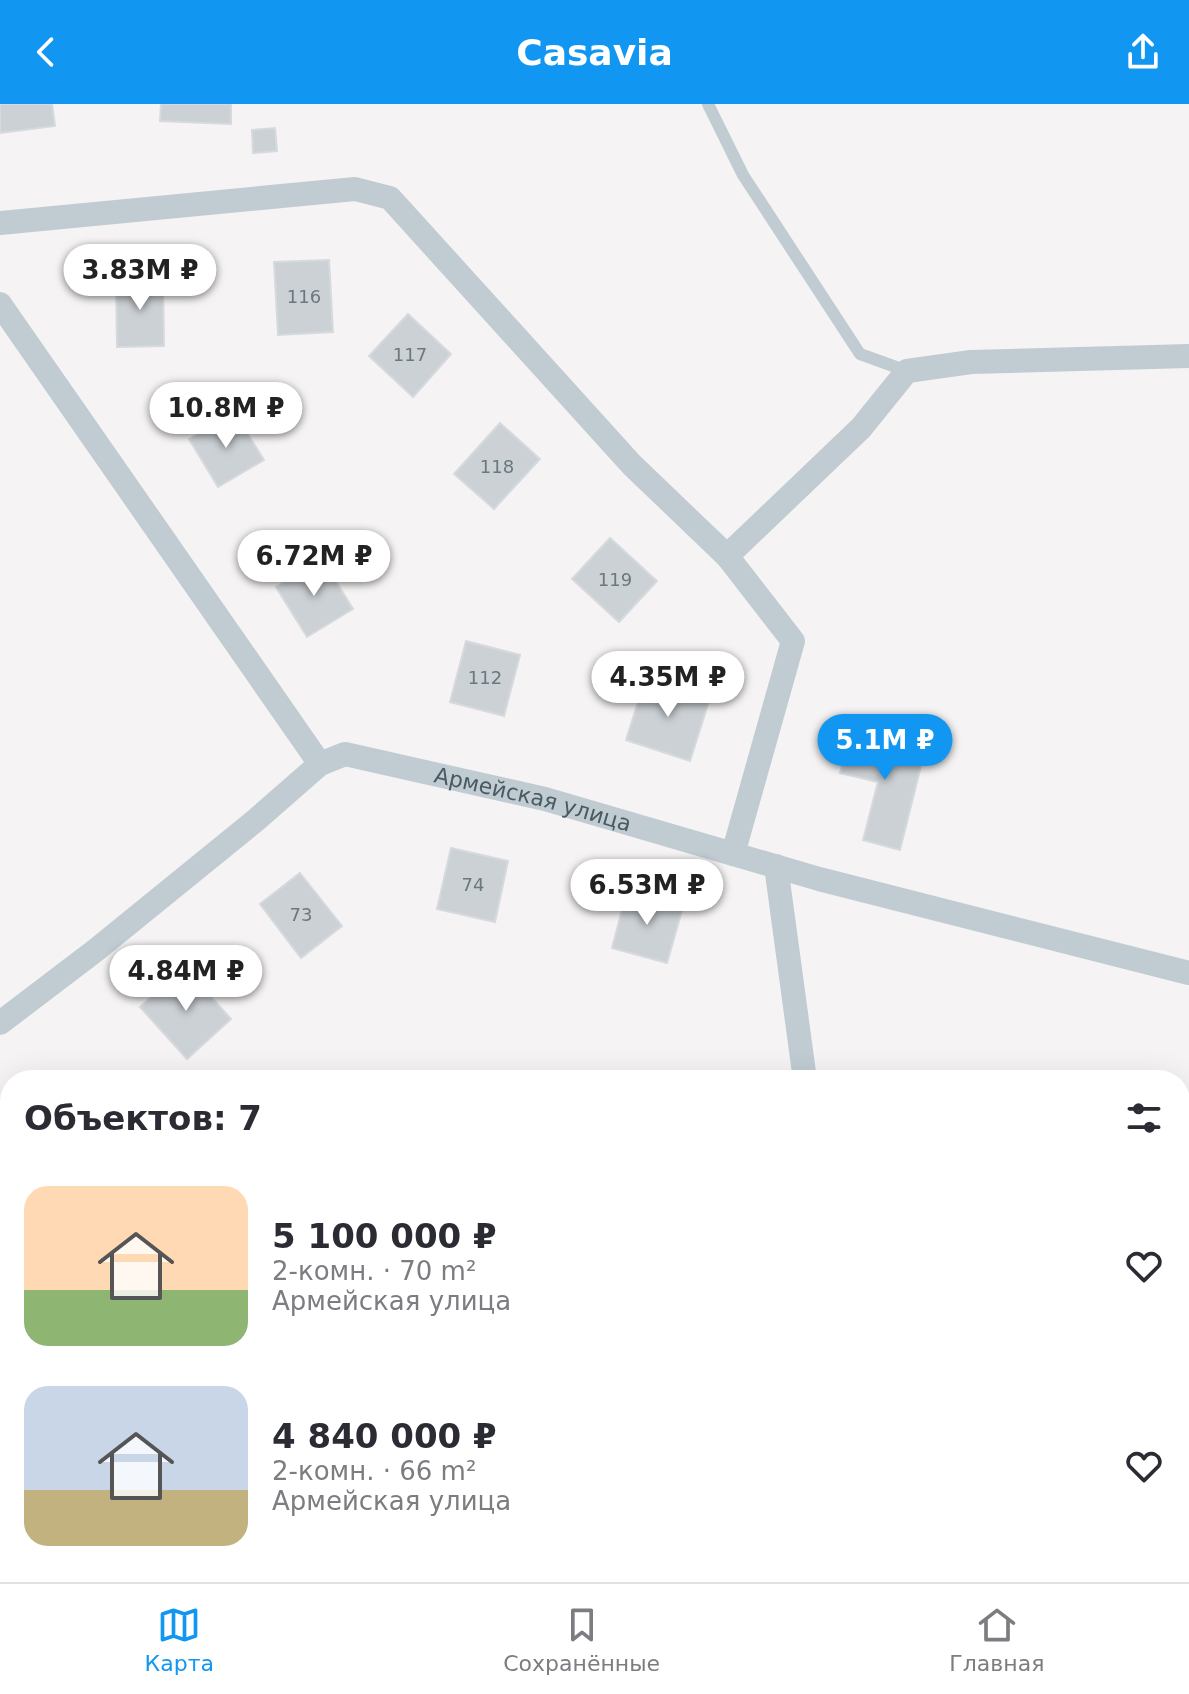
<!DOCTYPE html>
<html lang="ru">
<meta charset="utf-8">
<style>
body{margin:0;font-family:"DejaVu Sans",sans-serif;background:#f7f7f7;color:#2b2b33;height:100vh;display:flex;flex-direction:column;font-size:30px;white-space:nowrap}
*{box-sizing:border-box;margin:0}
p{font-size:26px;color:#7c7c81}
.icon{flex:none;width:44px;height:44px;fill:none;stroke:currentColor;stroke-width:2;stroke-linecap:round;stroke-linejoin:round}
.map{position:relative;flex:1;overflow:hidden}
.panel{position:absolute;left:0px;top:966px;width:1190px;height:512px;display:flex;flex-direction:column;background:#fff;border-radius:32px 32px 0 0;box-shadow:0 8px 32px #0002}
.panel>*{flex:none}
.price{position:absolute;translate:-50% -68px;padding:0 18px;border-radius:28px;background:#fff;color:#222;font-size:26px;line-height:52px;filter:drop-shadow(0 2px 4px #0008)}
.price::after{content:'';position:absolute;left:50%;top:48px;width:24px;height:18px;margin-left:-12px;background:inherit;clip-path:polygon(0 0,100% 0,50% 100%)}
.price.selected{background:#1197f1;color:#fff}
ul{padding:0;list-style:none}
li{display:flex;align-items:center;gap:24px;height:200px;padding:0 24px}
li span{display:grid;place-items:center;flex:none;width:224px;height:160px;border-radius:24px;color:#555}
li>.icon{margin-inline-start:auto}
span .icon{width:96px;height:96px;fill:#fffc;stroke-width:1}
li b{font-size:34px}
h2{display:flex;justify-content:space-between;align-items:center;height:96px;padding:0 24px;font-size:34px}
header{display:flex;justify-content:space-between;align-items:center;height:104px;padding:0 24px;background:#1197f1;color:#fff;font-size:36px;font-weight:700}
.dock{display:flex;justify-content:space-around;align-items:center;height:112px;border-top:2px solid #e1e1e2;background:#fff;font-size:22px;color:#7c7c81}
.dock a{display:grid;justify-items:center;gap:4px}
.dock .selected{color:#1197f1}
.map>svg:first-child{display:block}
.building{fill:#ccd1d5;stroke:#d6dade;stroke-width:2}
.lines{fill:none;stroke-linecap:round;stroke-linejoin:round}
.service{stroke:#c0ccd2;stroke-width:12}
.minor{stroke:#c0ccd2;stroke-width:24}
.labels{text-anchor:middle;stroke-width:7;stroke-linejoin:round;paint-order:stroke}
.number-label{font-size:18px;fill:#6a787f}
.street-label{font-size:22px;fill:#495a62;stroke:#fff}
</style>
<header><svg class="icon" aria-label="back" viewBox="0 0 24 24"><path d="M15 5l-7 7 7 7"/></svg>Casavia<svg class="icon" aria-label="share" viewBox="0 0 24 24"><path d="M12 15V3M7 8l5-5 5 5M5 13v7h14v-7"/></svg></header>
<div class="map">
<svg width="1189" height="1478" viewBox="0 0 1189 1478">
<rect width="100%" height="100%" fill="#f5f3f3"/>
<!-- building -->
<g class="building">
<path d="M0 0H52L55 22 0 29Z"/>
<path d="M161 0H231V20L160 17Z"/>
<path d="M275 24 277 47 253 49 252 26Z"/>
<path d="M329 156 333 228 278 231 274 158Z"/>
<path d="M163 173 164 242 117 243 116 174Z"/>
<path d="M408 210 451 250 413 293 369 252Z"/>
<path d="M235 309 264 356 218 383 189 335Z"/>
<path d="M500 319 540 355 494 405 454 370Z"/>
<path d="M610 434 657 477 619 518 572 475Z"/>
<path d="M322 455 353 505 307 533 276 483Z"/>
<path d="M466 537 520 551 504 612 450 598Z"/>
<path d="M646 573 710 594 690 657 626 636Z"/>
<path d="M851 624 926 642 900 746 863 736 878 678 840 669Z"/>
<path d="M451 744 508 757 495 818 437 805Z"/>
<path d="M300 769 342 822 301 854 260 800Z"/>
<path d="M627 787 683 803 667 859 612 844Z"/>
<path d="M184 863 231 915 187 955 140 903Z"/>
<path d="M65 1468H114L118 1478H68Z"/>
<path d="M719 1468H783L788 1478H724Z"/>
</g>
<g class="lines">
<!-- service -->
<path class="service" d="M708 0 743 71 860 250 907 267"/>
<!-- minor -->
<g class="minor">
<path d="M0 119 355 85 390 94 632 361 727 452 861 324 907 267 971 258 1189 252"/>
<path d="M0 200 320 660"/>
<path d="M727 452 793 537 733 750"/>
<path d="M776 762 805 976"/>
<path id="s1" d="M0 919 96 846 256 716 320 660 345 650 545 695 819 775 1189 869"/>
<path d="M0 1456 10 1451"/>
<path d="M870 1468 871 1478"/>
</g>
</g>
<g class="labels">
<!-- number labels -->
<g class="number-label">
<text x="304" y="199">116</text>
<text x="410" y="257">117</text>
<text x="497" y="369">118</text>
<text x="615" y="482">119</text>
<text x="485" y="580">112</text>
<text x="473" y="787">74</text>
<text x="301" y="817">73</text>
</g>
<!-- street labels -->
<g class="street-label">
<text dy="8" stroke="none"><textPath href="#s1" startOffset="632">Армейская улица</textPath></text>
</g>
</g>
</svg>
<b class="price" style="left:140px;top:208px">3.83M ₽</b>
<b class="price" style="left:226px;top:346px">10.8M ₽</b>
<b class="price" style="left:314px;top:494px">6.72M ₽</b>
<b class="price" style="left:668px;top:615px">4.35M ₽</b>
<b class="price selected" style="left:885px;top:678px">5.1M ₽</b>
<b class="price" style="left:647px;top:823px">6.53M ₽</b>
<b class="price" style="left:186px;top:909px">4.84M ₽</b>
<section class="panel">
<h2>Объектов: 7<svg class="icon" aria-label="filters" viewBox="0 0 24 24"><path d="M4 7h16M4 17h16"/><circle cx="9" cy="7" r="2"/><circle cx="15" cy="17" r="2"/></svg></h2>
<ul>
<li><span style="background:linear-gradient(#ffd9b3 65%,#8fb573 0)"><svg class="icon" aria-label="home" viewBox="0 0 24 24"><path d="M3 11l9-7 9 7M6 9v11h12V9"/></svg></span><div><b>5 100 000 ₽</b><p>2-комн. · 70 m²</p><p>Армейская улица</p></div><svg class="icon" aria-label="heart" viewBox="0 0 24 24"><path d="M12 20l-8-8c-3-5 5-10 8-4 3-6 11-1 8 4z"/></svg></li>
<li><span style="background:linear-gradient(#c9d6e8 65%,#c2b280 0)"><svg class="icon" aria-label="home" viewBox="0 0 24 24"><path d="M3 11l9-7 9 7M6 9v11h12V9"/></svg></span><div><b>4 840 000 ₽</b><p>2-комн. · 66 m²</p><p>Армейская улица</p></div><svg class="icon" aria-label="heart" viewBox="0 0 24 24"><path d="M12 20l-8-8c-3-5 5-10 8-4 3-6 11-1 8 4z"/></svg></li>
</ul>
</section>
</div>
<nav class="dock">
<a class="selected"><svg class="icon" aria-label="map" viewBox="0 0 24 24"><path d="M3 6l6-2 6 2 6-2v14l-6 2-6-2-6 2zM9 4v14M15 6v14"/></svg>Карта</a>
<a><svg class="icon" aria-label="saved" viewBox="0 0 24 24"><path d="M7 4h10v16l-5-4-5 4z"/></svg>Сохранённые</a>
<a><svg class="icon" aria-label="home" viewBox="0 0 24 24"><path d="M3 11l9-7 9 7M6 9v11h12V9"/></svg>Главная</a>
</nav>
